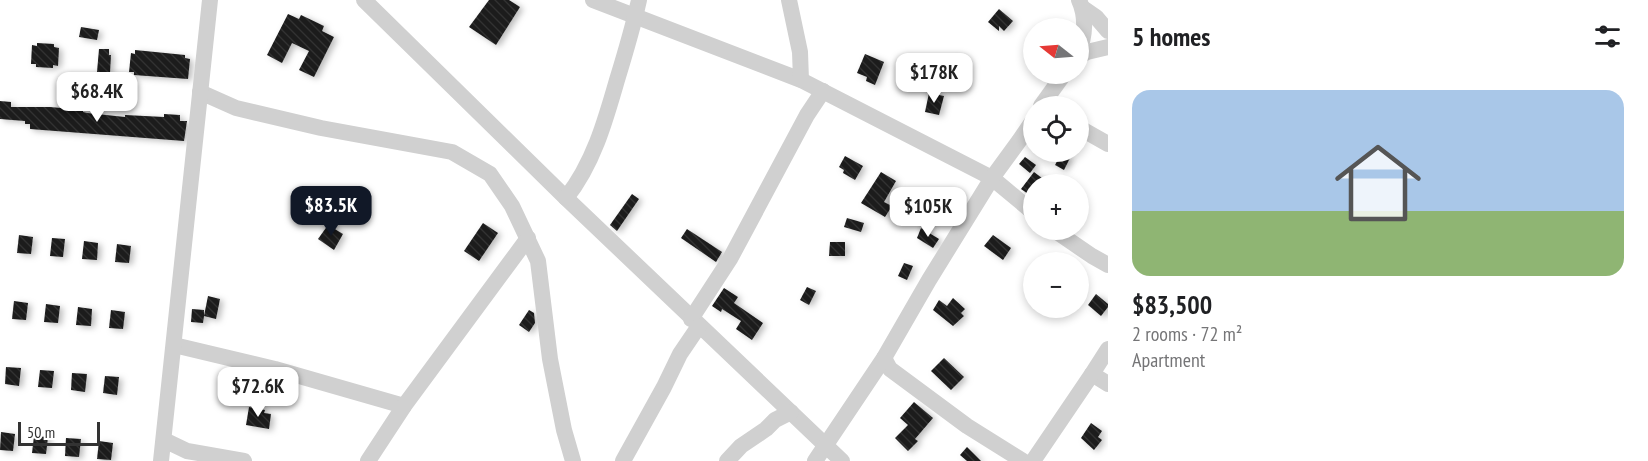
<!DOCTYPE html>
<meta charset="utf-8">
<style>
body{margin:0;font-family:"PT Sans Narrow",sans-serif;background:#f2f2f2;color:#202124;height:100vh;display:flex;flex-direction:column;font-size:22px;white-space:nowrap}
*{box-sizing:border-box;margin:0}
p{font-size:20px;color:#757577}
.icon{flex:none;width:33px;height:33px;fill:none;stroke:currentColor;stroke-width:2;stroke-linecap:round;stroke-linejoin:round}
.map{position:relative;flex:1;overflow:hidden}
.side{display:flex;flex-direction:column;background:#fff;width:540px}
.side>*{flex:none}
.needle{width:39px;rotate:287deg}
.tools{position:absolute;left:1023px;top:18px;display:grid;gap:12px}
.tools a{display:grid;place-items:center;width:66px;height:66px;border-radius:50%;background:#fff;box-shadow:0 3px 9px #0003;font-size:30px}
.scale{position:absolute;left:18px;bottom:15px;width:82px;box-sizing:border-box;padding-left:6px;border:3px solid #333;border-top:0;font-size:16px;line-height:21px;white-space:nowrap;color:#333;-webkit-text-stroke:4px #fff;paint-order:stroke}
.price{position:absolute;translate:-50% -51px;padding:0 14px;border-radius:12px;background:#fff;color:#222;font-size:20px;line-height:39px;filter:drop-shadow(0 2px 3px #0008)}
.price::after{content:'';position:absolute;left:50%;top:36px;width:18px;height:14px;margin-left:-9px;background:inherit;clip-path:polygon(0 0,100% 0,50% 100%)}
.price.current{background:#111827;color:#fff}
ul{padding:0;list-style:none}
li{display:grid;align-content:center;gap:12px;height:318px;padding:0 24px}
li span{display:grid;place-items:center;height:186px;border-radius:18px;color:#555}
li>.icon{margin-inline-start:auto}
span .icon{width:108px;height:108px;fill:#fffc;stroke-width:1}
li b{font-size:26px}
h2{display:flex;justify-content:space-between;align-items:center;height:72px;padding:0 24px;font-size:26px}
main{display:flex;flex:1;min-height:0}
.map>svg:first-child{display:block}
.building{fill:url(#building-back-hatch);filter:url(#shadow)}
.lines{fill:none;stroke-linecap:round;stroke-linejoin:round}
.minor{stroke:#d0d0d0;stroke-width:16}
</style>
<main>
<div class="map">
<svg width="1108" height="461" viewBox="0 0 1108 461">
<defs>
<pattern id="building-back-hatch" width="6" height="6" patternUnits="userSpaceOnUse" patternTransform="scale(1.5)"><rect width="6" height="6" fill="#1a1a1a"/><path d="M-1 5l2 2M0 0l6 6M5-1l2 2" fill="none" stroke="#333"/></pattern>
<filter id="shadow"><feDropShadow dx="3.5" dy="2" stdDeviation="3" flood-color="#0004"/></filter>
</defs>
<rect width="100%" height="100%" fill="#fff"/>
<!-- building -->
<g class="building">
<path d="M489 0H509L520 7 496 45 469 27Z"/>
<path d="M999 9 1013 21 1004 31 999 26V31L988 22Z"/>
<path d="M288 14 299 19 301 15 324 26 322 31 334 37 314 77 299 70 309 51 292 43 282 63 267 55Z"/>
<path d="M81 27 99 30 97 40 79 37Z"/>
<path d="M37 43 54 44V47L59 48 58 66 53 65V68L36 67V64H31L32 45 37 46Z"/>
<path d="M99 49H109V55H111L110 73 97 72Z"/>
<path d="M135 50 185 55V58L190 59 188 79 134 75V72H129L131 53 135 54Z"/>
<path d="M865 54 884 62 875 85 866 81 867 77 857 73Z"/>
<path d="M955 56 962 59 955 80 945 76 950 64H951Z"/>
<path d="M929 93 944 96 939 115 925 112Z"/>
<path d="M0 101 11 102V107H50L83 110V112L87 113 125 117V115L164 117V114L180 115V121H187L184 141 30 129V124H25V121L0 119Z"/>
<path d="M1061 154 1070 158 1064 170 1055 165Z"/>
<path d="M845 156 863 166 855 180 843 173 844 170 839 167Z"/>
<path d="M1025 157 1036 165 1030 173 1019 164Z"/>
<path d="M881 172 896 181 884 202 892 206 885 217 861 203Z"/>
<path d="M1034 172 1050 184H1034V198L1021 189Z"/>
<path d="M632 194 639 199 617 231 610 225Z"/>
<path d="M847 218 864 223 861 232 844 227Z"/>
<path d="M483 223 498 233 479 261 464 251Z"/>
<path d="M328 225 343 234 334 250 318 239Z"/>
<path d="M921 228 939 239 933 248 917 238Z"/>
<path d="M687 229 722 252 716 262 681 238Z"/>
<path d="M19 235 33 237 31 254 17 253Z"/>
<path d="M993 235 1011 248 1003 260 984 246Z"/>
<path d="M52 238 65 239 63 257 50 256Z"/>
<path d="M84 241 98 243 97 260 82 259Z"/>
<path d="M830 242H845V256H829Z"/>
<path d="M117 244 131 246 129 263 115 262Z"/>
<path d="M904 263 913 266 907 280 898 276Z"/>
<path d="M807 287 816 291 809 305 800 300Z"/>
<path d="M724 288 738 297 734 303 763 323 752 340 736 329 741 321 722 309 721 312 712 306Z"/>
<path d="M1096 294 1108 304V307L1101 316 1088 305Z"/>
<path d="M208 296 220 299 216 319 204 316 203 323 191 322 192 309 204 310V316Z"/>
<path d="M953 298 965 309 961 313 964 316 953 326 933 310 939 300 947 306Z"/>
<path d="M14 301 28 303 26 320 12 319Z"/>
<path d="M46 304 60 306 58 323 44 322Z"/>
<path d="M78 307 92 309 91 326 76 325Z"/>
<path d="M111 310 125 312 123 329 109 328Z"/>
<path d="M529 310 534 313 535 323 529 332 519 325Z"/>
<path d="M944 358 964 377 951 390 931 371Z"/>
<path d="M6 367 21 368 19 386 5 384Z"/>
<path d="M40 370 54 371 52 388 38 387Z"/>
<path d="M72 373 87 374 85 392 71 390Z"/>
<path d="M105 376 119 377 117 395 103 393Z"/>
<path d="M914 402 933 418 915 439 918 441 908 451 895 438 908 425 900 418Z"/>
<path d="M249 407 265 410 264 413 271 414 269 429 246 425Z"/>
<path d="M1091 423 1102 431 1098 437 1102 440 1094 450 1081 438Z"/>
<path d="M1 432 15 434 13 451 0 450Z"/>
<path d="M34 436 48 437 46 454 32 453Z"/>
<path d="M66 438 81 439 79 457 65 456Z"/>
<path d="M99 441 113 443 111 460 97 459Z"/>
<path d="M967 447 981 461H967L960 455Z"/>
</g>
<g class="lines">
<!-- minor -->
<g class="minor">
<path d="M364 0 566 198 842 461"/>
<path d="M593 0 801 80 992 178 1034 213"/>
<path d="M789 0 800 52 801 80"/>
<path d="M1083 8 1096 17 1108 31"/>
<path d="M1078 51C1086 37 1086 15 1079 0"/>
<path d="M1078 57 1087 52 1108 47"/>
<path d="M200 92 236 108 321 128 452 152 490 174 512 206 538 261 550 359 564 430 573 461"/>
<path d="M1041 106 1064 74"/>
<path d="M1078 127 1108 144"/>
<path d="M566 198C593 164 605 122 617 80 625 54 633 27 639 0"/>
<path d="M1054 230 1092 256 1108 265"/>
<path d="M691 319 730 259 807 115 823 91"/>
<path d="M174 345 275 369 404 406"/>
<path d="M884 358 890 369 967 426 1023 461"/>
<path d="M1092 374 1108 384"/>
<path d="M164 440 187 451 244 461"/>
<path d="M161 461 210 0"/>
<path d="M368 461 404 406 528 238"/>
<path d="M623 461 664 387 680 354 699 326"/>
<path d="M727 461 741 446 766 429 775 420 791 412"/>
<path d="M815 461 884 358 929 280 992 178 1019 141 1034 119"/>
<path d="M1033 461 1092 374 1108 349"/>
</g>
</g>
</svg>
<div class="tools">
<a><svg class="needle" viewBox="-14 -14 28 28"><path d="M0-13l5 13h-10z" fill="#e53935"/><path d="M0 13l5-13h-10z" fill="#757577"/></svg></a>
<a><svg class="icon" aria-label="locate" viewBox="0 0 24 24"><circle cx="12" cy="12" r="6"/><path d="M12 2v4M12 18v4M2 12h4M18 12h4"/></svg></a>
<a>+</a>
<a>−</a>
</div>
<div class="scale">50 m</div>
<b class="price" style="left:934px;top:104px">$178K</b>
<b class="price" style="left:97px;top:123px">$68.4K</b>
<b class="price current" style="left:331px;top:237px">$83.5K</b>
<b class="price" style="left:928px;top:238px">$105K</b>
<b class="price" style="left:258px;top:418px">$72.6K</b>
</div>
<section class="side">
<h2>5 homes<svg class="icon" aria-label="filters" viewBox="0 0 24 24"><path d="M4 7h16M4 17h16"/><circle cx="9" cy="7" r="2"/><circle cx="15" cy="17" r="2"/></svg></h2>
<ul>
<li><span style="background:linear-gradient(#a9c7e8 65%,#8fb573 0)"><svg class="icon" aria-label="home" viewBox="0 0 24 24"><path d="M3 11l9-7 9 7M6 9v11h12V9"/></svg></span><div><b>$83,500</b><p>2 rooms · 72 m²</p><p>Apartment</p></div></li>
</ul>
</section>
</main>
